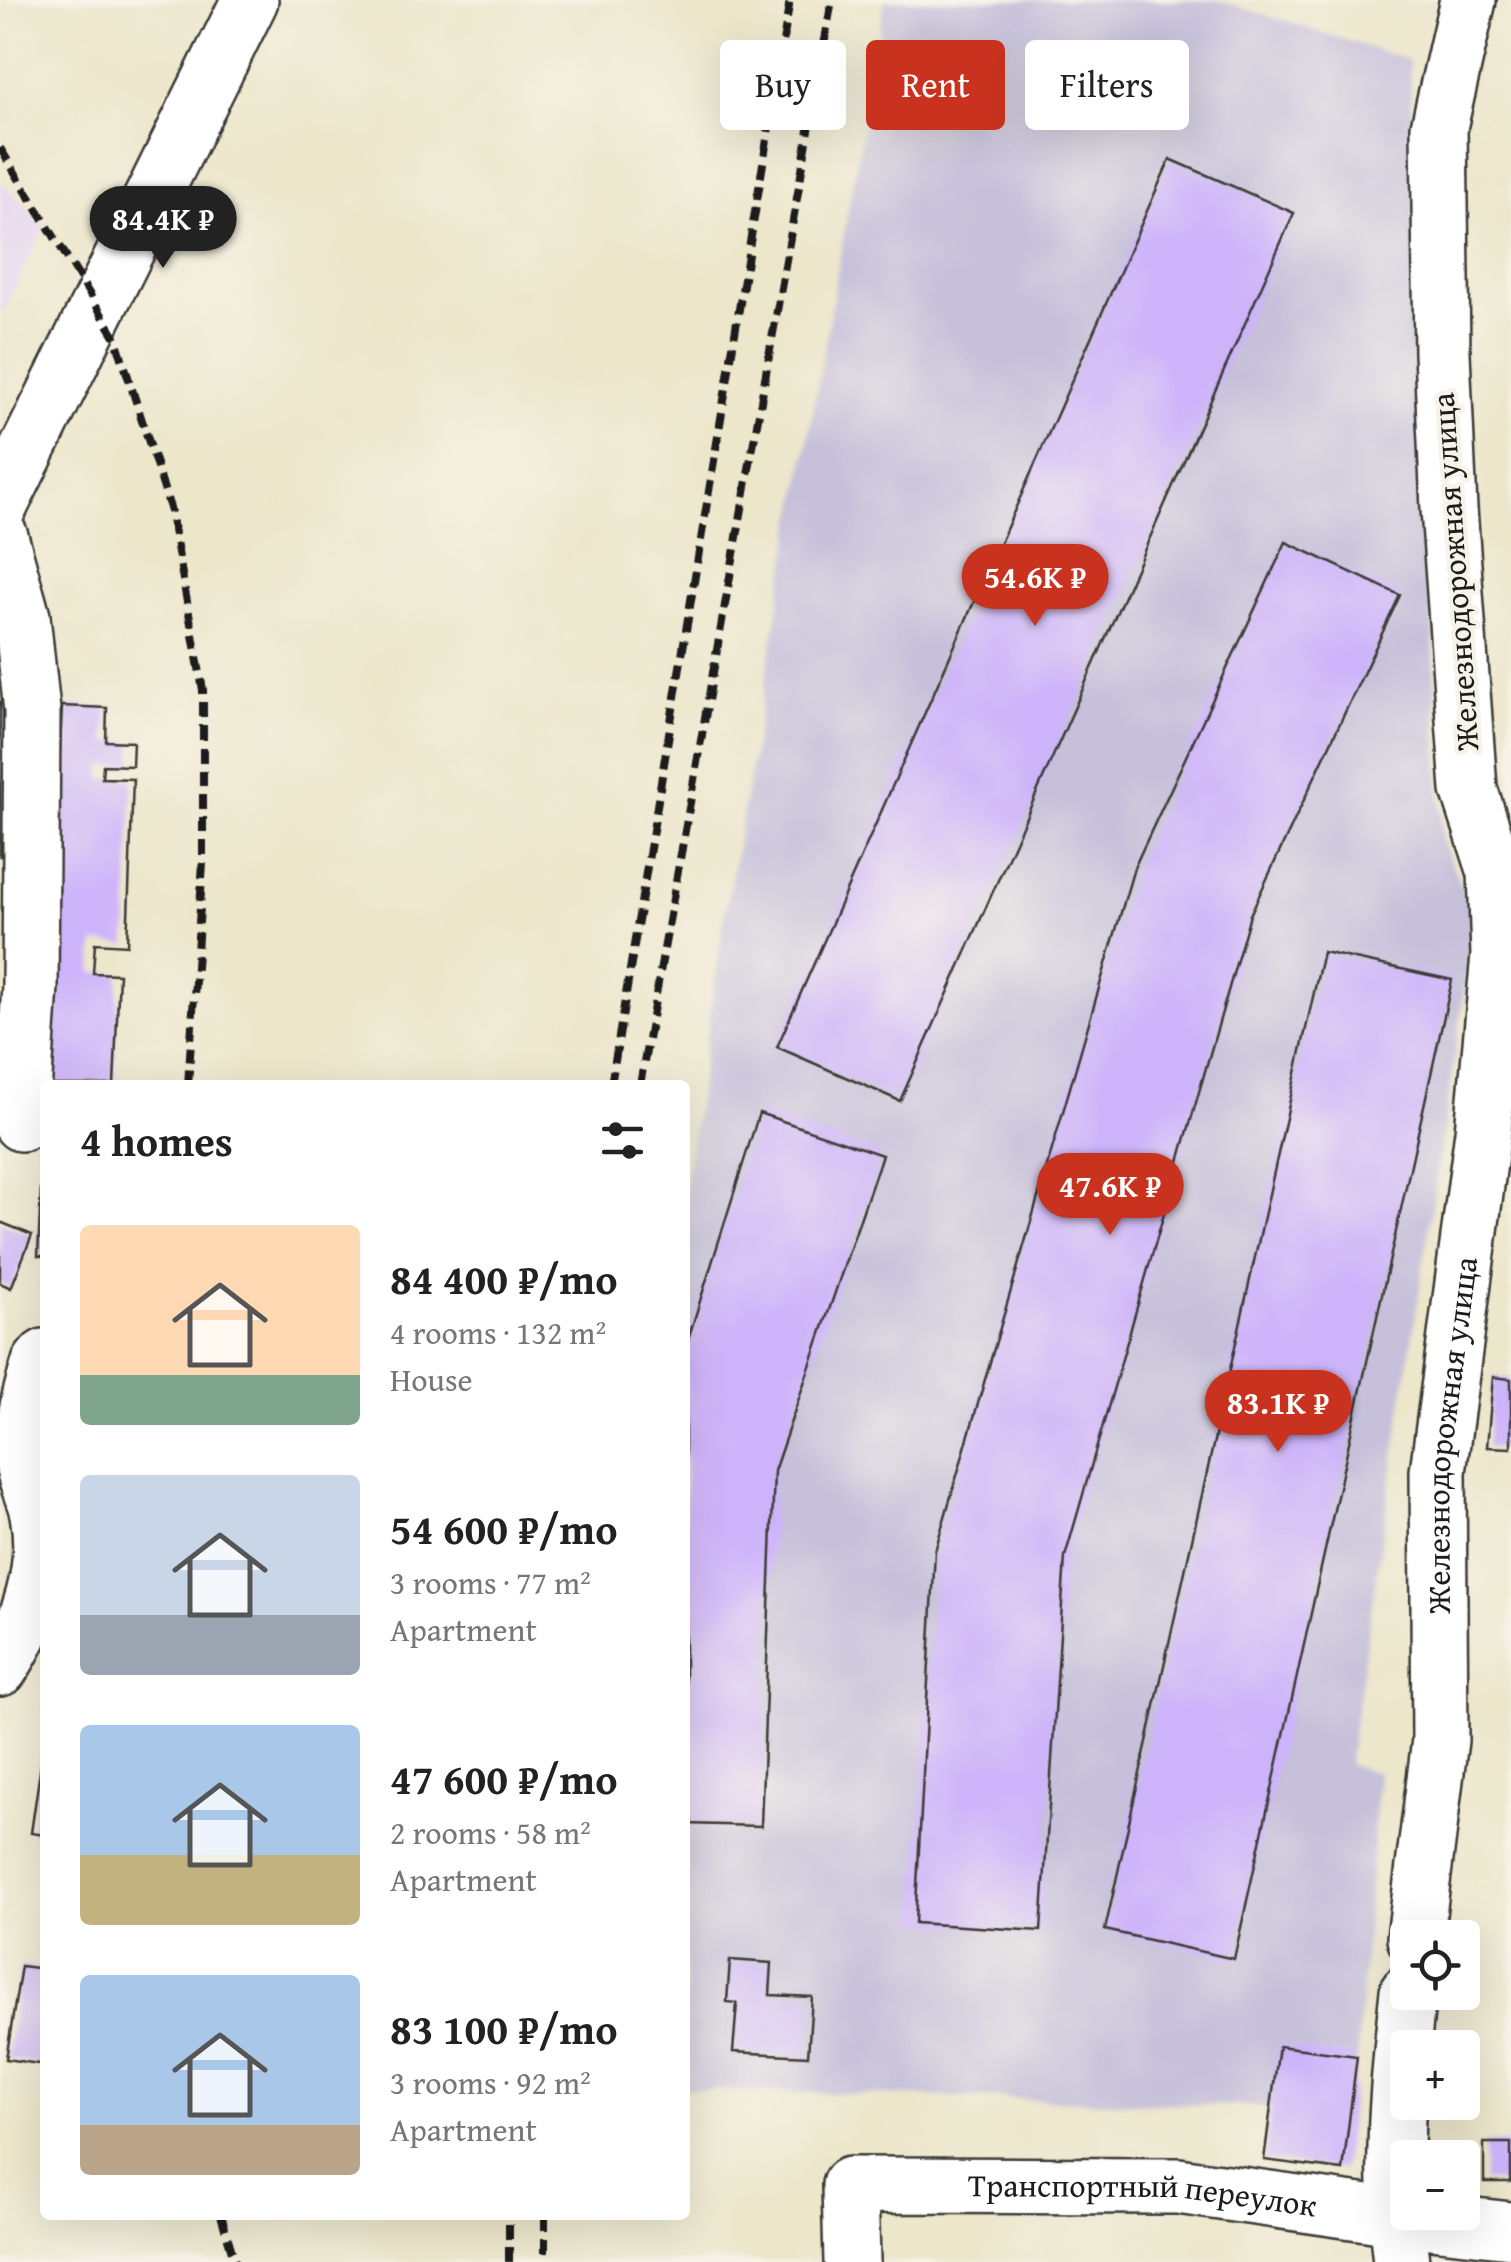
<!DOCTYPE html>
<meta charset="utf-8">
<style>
body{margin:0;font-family:"Gentium Book Plus",serif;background:#f6f6f6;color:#222;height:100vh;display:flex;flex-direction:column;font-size:38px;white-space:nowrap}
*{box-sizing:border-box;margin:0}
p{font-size:32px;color:#767676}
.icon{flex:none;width:55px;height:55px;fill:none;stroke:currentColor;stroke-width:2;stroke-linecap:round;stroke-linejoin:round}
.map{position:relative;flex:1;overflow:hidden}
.sheet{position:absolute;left:40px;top:1080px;width:650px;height:1140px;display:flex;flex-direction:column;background:#fff;border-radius:10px;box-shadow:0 10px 40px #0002}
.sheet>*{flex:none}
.banner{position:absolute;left:720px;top:40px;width:640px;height:90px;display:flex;gap:20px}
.fabs{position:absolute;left:1390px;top:1920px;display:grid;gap:20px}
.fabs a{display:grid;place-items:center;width:90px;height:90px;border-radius:10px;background:#fff;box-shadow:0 10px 40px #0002;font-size:50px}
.price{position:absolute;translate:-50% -85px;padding:0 22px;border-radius:35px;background:#c8321e;color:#fff;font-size:32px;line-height:65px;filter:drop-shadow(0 2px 5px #0008)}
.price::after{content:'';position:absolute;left:50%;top:60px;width:30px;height:22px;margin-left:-15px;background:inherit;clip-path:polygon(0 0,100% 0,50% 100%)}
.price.current{background:#222;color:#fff}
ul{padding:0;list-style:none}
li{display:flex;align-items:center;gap:30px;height:250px;padding:0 40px}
li span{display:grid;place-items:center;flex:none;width:280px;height:200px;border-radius:10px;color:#555}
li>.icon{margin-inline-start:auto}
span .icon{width:120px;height:120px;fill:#fffc;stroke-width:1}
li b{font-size:42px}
h2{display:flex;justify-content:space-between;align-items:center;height:120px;padding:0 40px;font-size:42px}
.chip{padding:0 35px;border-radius:10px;background:#fff;box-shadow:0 10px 40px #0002;font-size:35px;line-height:90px}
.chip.current{background:#c8321e;color:#fff}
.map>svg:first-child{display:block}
.built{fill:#e4d3f2}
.industrial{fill:#c6c0da}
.building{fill:#cdb4fa}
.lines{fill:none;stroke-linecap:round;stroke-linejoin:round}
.minor-casing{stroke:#3b3a36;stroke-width:60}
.major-casing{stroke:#3b3a36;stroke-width:60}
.minor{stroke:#fff;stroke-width:55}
.major{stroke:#fff;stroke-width:55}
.rail{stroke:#1c1c1c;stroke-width:8;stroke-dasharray:15 8;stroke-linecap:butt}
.labels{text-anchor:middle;stroke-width:9;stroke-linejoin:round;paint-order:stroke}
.street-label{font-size:32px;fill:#1c1c1c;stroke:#f7f3e8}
</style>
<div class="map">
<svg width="1511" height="2262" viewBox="0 0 1511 2262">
<rect width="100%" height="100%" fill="#f7f3e8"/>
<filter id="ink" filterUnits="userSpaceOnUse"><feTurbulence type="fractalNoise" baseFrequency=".01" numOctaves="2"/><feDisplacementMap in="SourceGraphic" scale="20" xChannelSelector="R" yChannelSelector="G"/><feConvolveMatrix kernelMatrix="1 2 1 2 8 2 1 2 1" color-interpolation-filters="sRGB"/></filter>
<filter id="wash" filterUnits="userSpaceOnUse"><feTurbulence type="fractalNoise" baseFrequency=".0048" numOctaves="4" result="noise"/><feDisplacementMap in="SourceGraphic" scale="40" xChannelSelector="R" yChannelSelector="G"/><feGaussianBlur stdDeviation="2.25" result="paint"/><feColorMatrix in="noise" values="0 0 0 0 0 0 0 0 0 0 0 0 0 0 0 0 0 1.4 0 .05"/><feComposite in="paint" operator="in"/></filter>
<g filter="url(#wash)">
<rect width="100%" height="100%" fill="#ece6cb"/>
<!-- built -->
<path class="built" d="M0 182 45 226 0 317Z"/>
<!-- industrial -->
<path class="industrial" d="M885 0H1218L1409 60 1442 840 1475 921 1348 1765 1378 1773 1357 2056 1279 2046 1271 2107 685 2089V1186L724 919Z"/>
<g id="blocks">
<!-- building -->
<g class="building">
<path d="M1170 159 1294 213 900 1101 777 1047Z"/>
<path d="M1286 542 1400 595 1250 915 1065 1557 1041 1931 915 1923 935 1551 1134 868Z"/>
<path d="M0 702H19L12 857 0 856Z"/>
<path d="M62 706 107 708 106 741 133 742 132 766 103 765 102 778 133 779 127 945 95 943 93 973 119 974 114 1085H45Z"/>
<path d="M1323 952 1452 980 1234 1959 1105 1930Z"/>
<path d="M759 1113 882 1155 774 1471 761 1826 685 1824V1349Z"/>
<path d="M42 1166H45V1256H38Z"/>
<path d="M0 1222 32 1235 11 1288 0 1283Z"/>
<path d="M1493 1377 1511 1379V1448L1487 1447Z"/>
<path d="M43 1750H45V1835L31 1833Z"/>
<path d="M730 1960 772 1963 770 1995 812 1997 808 2056 733 2052 737 2003 727 2002Z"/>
<path d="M21 1966 45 1969V2065L6 2059Z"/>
<path d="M1279 2046 1357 2056 1343 2170 1264 2160Z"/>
<rect x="1484" y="2143" width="27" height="39"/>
</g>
</g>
</g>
<g filter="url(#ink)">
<use href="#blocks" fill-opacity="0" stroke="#3b3a36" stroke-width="2.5"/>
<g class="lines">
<defs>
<g id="minor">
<path d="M0 537 22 617 32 711 30 986 21 1123"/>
<path d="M0 1668C30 1624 48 1568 38 1514 35 1496 24 1479 23 1462 21 1427 30 1396 40 1363L45 1357"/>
<path id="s1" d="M1415 1938 1440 1740 1438 1472 1483 1132 1499 955 1496 872 1469 789 1449 509 1442 353 1439 127 1468 0"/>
<path id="s2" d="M852 2262 850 2185 1178 2186 1395 2217 1511 2230"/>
<path d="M1401 2262C1390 2172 1398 2082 1408 1992"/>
</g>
<path id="major" d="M0 505 250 0"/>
</defs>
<!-- minor casing -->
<use href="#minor" class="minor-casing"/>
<!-- major casing -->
<use href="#major" class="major-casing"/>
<!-- minor -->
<use href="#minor" class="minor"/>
<!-- major -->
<use href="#major" class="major"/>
<!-- rail -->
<g class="rail">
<path d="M0 148 115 336 170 508 203 690V863L188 1085"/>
<path d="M611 1085 790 0"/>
<path d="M640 1085 832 0"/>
<path d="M221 2215 235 2262"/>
<path d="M545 2215V2262"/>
<path d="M509 2262V2215"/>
</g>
</g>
</g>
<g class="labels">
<!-- street labels -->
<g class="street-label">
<text transform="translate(1455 572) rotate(-94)" y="11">Железнодорожная улица</text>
<text dy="11" stroke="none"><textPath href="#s1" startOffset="505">Железнодорожная улица</textPath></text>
<text dy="11" stroke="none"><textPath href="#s2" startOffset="370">Транспортный переулок</textPath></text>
</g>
</g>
</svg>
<div class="fabs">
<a><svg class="icon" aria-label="locate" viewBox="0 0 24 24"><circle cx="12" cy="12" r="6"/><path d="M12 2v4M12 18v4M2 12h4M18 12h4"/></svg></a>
<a>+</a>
<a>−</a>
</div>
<b class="price current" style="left:163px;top:271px">84.4K ₽</b>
<b class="price" style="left:1035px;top:629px">54.6K ₽</b>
<b class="price" style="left:1110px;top:1238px">47.6K ₽</b>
<b class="price" style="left:1278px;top:1455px">83.1K ₽</b>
<div class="banner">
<a class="chip">Buy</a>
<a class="chip current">Rent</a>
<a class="chip">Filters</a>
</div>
<section class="sheet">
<h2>4 homes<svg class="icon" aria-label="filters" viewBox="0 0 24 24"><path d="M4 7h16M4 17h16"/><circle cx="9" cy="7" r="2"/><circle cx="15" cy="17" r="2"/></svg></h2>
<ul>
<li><span style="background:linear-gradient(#ffd9b3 75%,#7fa58c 0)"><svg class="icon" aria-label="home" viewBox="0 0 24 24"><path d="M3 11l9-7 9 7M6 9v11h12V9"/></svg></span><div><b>84 400 ₽/mo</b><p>4 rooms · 132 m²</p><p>House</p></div></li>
<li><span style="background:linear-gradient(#c9d6e8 70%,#9aa5b1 0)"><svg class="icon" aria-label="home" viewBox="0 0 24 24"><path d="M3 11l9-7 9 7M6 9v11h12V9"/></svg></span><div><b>54 600 ₽/mo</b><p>3 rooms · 77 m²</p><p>Apartment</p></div></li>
<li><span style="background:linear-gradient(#a9c7e8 65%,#c2b280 0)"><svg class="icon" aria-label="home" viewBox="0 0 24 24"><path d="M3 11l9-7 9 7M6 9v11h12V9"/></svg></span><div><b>47 600 ₽/mo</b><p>2 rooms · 58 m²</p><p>Apartment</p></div></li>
<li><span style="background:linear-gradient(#a9c7e8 75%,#b9a48a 0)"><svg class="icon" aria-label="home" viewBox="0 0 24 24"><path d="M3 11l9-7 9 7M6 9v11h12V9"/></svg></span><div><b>83 100 ₽/mo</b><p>3 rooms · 92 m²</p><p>Apartment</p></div></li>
</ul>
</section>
</div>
